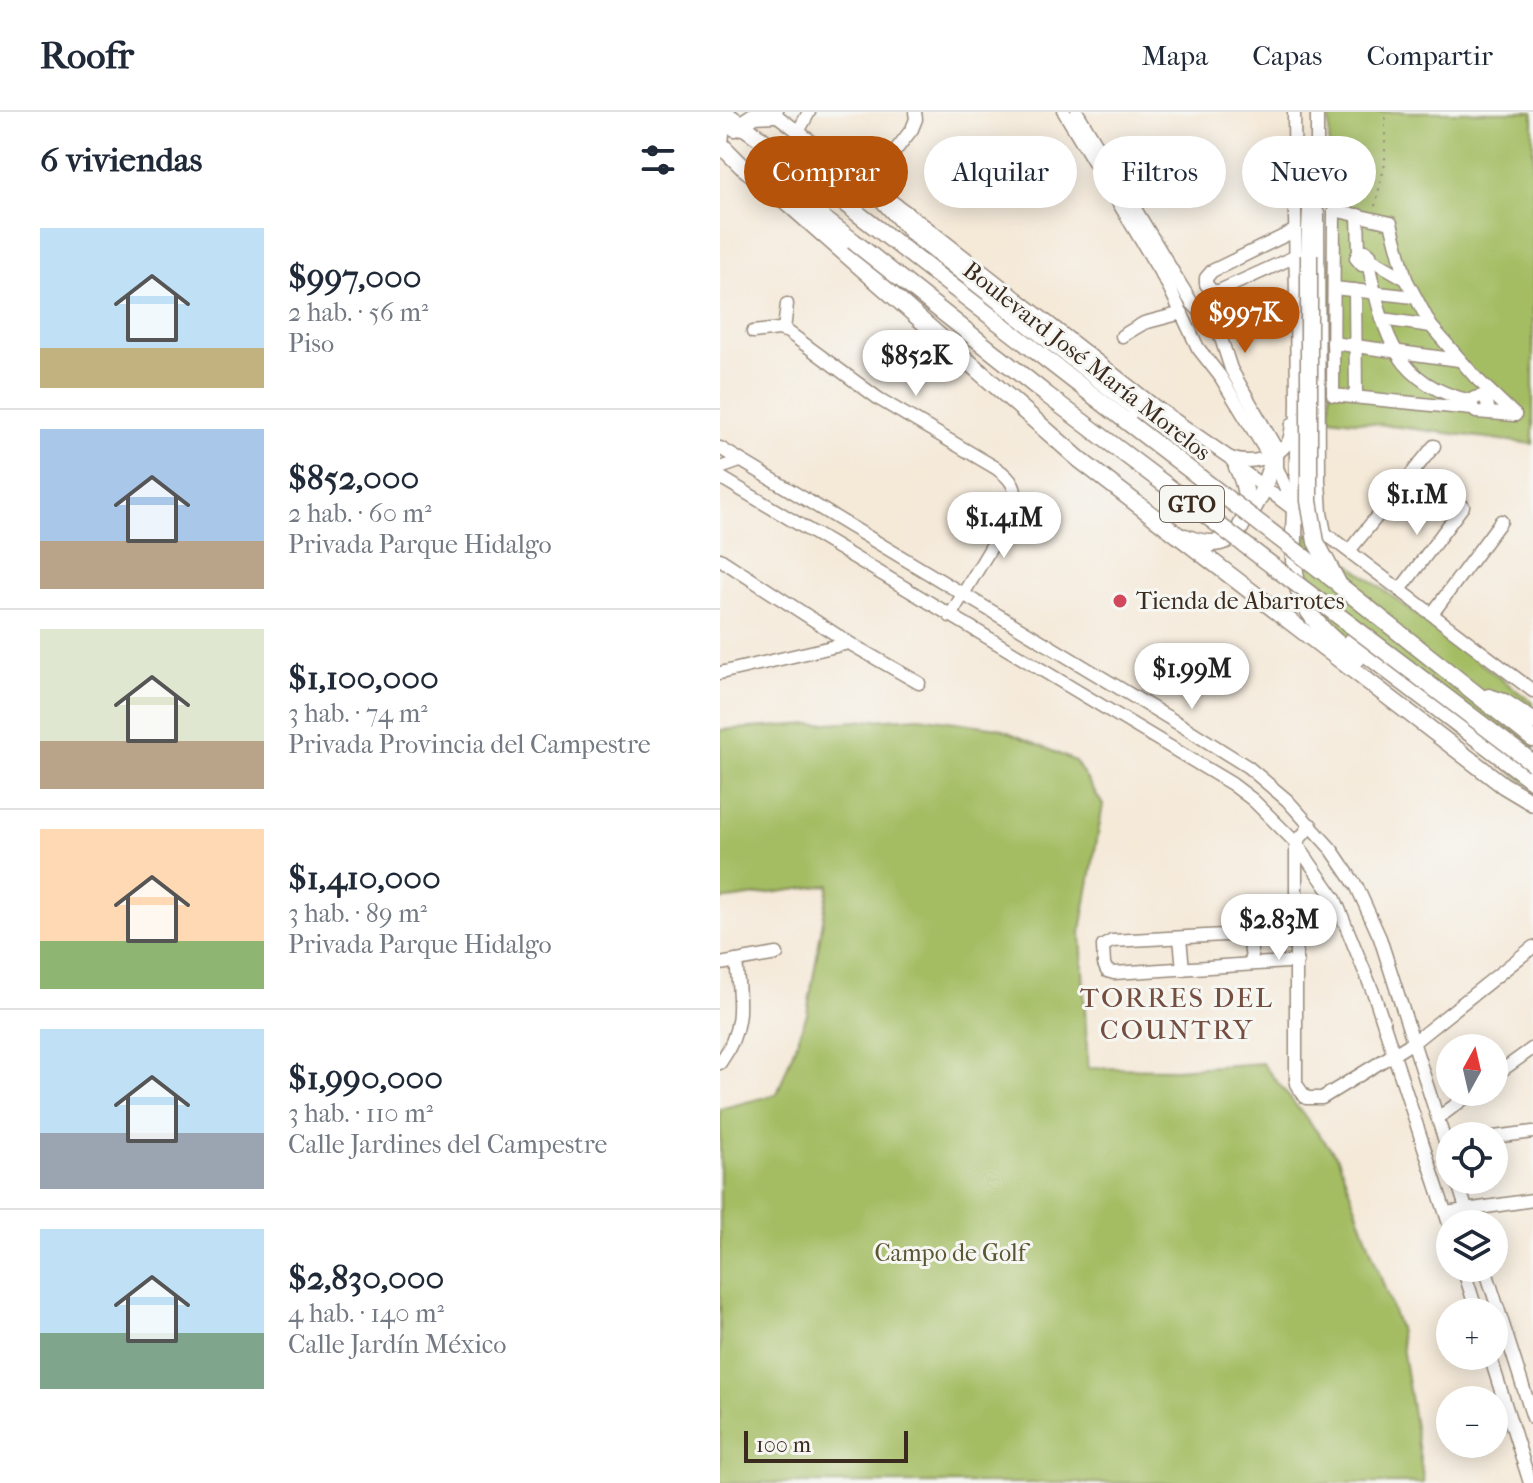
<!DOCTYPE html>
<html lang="es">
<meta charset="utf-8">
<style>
body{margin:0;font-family:"IM FELL French Canon",serif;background:#f2f2f3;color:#1f2937;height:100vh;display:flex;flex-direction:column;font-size:30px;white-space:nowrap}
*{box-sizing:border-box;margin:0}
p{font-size:26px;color:#747a83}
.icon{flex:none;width:44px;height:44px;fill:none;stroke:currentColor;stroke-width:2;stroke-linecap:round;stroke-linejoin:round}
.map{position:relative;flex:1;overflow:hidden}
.drawer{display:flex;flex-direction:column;background:#fff;width:720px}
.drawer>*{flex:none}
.top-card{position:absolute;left:24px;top:24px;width:668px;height:72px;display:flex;gap:16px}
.needle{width:52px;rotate:8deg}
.controls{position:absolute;left:716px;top:922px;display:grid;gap:16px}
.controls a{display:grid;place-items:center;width:72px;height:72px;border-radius:50%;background:#fff;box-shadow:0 4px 20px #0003;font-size:40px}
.scale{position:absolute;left:24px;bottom:20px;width:164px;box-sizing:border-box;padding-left:8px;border:4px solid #3b2a1e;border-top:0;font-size:22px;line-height:28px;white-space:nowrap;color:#3b2a1e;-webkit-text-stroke:6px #f6f6f2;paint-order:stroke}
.price{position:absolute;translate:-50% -68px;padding:0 18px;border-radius:28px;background:#fff;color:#222;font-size:26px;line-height:52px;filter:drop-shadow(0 2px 4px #0008)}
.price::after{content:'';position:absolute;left:50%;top:48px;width:24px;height:18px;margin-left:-12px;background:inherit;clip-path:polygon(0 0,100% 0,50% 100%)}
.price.selected{background:#b45309;color:#fff}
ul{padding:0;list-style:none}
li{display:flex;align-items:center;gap:24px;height:200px;padding:0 40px}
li+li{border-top:2px solid #e0e1e3}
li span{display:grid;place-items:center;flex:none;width:224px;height:160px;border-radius:0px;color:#555}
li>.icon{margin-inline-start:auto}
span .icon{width:96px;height:96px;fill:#fffc;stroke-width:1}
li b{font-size:34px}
h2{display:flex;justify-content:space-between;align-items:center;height:96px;padding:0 40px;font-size:34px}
.tag{padding:0 28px;border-radius:36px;background:#fff;box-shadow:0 4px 20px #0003;font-size:28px;line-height:72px}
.tag.selected{background:#b45309;color:#fff}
header{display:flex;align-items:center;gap:48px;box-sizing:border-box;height:112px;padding:0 40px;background:#fff;border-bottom:2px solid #e0e1e3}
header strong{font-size:38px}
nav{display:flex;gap:44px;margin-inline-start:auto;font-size:28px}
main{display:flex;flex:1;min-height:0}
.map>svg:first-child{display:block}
.green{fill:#a4bd63;stroke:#707440;stroke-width:2}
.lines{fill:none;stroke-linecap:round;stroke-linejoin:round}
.minor-casing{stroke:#988a7b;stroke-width:15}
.major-casing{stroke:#988a7b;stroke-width:19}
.path{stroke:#988a7b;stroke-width:2;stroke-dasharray:2 6;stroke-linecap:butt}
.minor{stroke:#fff;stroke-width:12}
.major{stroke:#fff;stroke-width:16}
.major-bridge-casing{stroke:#988a7b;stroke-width:19;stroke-linecap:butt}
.major-bridge{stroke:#fff;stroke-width:16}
.poi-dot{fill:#d1495b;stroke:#f6f6f2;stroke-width:3}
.labels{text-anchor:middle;stroke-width:6;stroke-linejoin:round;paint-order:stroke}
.shield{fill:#f6f6f2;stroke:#73675e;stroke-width:2}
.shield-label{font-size:22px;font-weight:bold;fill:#3b2a1e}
.street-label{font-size:24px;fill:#3b2a1e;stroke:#f6f6f2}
.poi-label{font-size:24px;fill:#3b2a1e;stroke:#f6f6f2;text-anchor:start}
.park-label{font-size:24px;fill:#5a5633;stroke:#f6f6f2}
.quarter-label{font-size:28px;letter-spacing:2px;fill:#754e3f;stroke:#f6f6f2}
</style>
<header>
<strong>Roofr</strong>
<nav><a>Mapa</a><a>Capas</a><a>Compartir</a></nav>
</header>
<main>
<section class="drawer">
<h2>6 viviendas<svg class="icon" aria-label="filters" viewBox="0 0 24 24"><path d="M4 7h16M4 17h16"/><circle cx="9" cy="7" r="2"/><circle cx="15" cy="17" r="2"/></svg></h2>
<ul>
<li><span style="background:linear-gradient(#bfe0f5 75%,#c2b280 0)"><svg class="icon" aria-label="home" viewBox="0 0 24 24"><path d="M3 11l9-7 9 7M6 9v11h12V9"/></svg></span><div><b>$997,000</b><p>2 hab. · 56 m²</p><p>Piso</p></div></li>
<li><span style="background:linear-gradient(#a9c7e8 70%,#b9a48a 0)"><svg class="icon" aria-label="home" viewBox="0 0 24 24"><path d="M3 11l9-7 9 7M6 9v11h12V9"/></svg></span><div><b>$852,000</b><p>2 hab. · 60 m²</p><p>Privada Parque Hidalgo</p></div></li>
<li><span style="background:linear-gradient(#dfe7d0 70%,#b9a48a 0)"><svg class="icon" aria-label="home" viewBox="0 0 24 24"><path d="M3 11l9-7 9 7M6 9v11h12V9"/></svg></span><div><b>$1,100,000</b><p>3 hab. · 74 m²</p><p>Privada Provincia del Campestre</p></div></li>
<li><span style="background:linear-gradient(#ffd9b3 70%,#8fb573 0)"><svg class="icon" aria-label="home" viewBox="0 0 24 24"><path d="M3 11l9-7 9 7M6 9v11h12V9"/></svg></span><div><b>$1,410,000</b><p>3 hab. · 89 m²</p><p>Privada Parque Hidalgo</p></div></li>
<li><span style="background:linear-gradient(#bfe0f5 65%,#9aa5b1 0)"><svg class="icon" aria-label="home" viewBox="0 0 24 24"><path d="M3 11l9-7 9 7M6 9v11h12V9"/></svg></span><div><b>$1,990,000</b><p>3 hab. · 110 m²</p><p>Calle Jardines del Campestre</p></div></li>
<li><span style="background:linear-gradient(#bfe0f5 65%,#7fa58c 0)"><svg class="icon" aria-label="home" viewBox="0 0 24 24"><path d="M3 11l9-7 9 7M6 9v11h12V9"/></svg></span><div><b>$2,830,000</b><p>4 hab. · 140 m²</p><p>Calle Jardín México</p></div></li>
</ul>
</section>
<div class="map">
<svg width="813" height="1371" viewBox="0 0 813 1371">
<rect width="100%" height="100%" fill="#f6f6f2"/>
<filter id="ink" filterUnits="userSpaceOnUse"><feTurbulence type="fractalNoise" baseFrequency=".0125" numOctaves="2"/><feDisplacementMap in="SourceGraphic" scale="16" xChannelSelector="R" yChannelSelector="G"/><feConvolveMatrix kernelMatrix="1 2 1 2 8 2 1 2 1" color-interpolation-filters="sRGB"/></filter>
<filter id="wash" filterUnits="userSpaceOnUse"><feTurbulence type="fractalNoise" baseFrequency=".006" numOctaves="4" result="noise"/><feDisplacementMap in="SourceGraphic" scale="32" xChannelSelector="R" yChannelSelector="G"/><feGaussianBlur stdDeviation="1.8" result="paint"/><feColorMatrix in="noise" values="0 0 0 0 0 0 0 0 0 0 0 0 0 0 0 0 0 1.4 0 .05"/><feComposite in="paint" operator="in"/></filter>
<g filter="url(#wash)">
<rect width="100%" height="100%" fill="#f5e9d8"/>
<!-- green -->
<g class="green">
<path d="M609 0H813V332L610 306Z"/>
<path d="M587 420 813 591V677L697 587 768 630 593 496 585 436Z"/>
<path d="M199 605 279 616 355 649 383 693 361 819 368 956 456 957 542 951 618 1046 679 1216 704 1371H0V997L57 982 87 902 109 773 0 788V618Z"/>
</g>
</g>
<g filter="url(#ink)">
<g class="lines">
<defs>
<g id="minor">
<path d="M52 0 205 114 436 295 510 346 517 355 544 375 813 579"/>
<path d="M344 0 449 175 478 236 500 264 555 354"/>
<path d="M357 0 459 170 472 191 499 220 511 257 557 338V356L575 398"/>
<path d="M574 0 577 290 575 393"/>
<path d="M78 20 89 0"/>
<path d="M149 73 192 17 196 7 195 0"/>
<path d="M597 78V0"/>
<path d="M598 101 599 369 601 401 605 421"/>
<path d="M638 103 639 140"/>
<path d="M574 119 492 159 486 166V172L492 179H499L574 145"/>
<path d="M651 147 686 167"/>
<path d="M648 151 642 153 636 146 639 140 646 139 650 142 648 151C664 220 673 272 752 289"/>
<path d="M614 176 694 185"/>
<path d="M635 178 636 285"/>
<path d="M662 207 711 214"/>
<path d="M64 218 67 192"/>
<path d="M33 220 59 217 68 220 159 287 276 356C292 367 299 377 294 397L230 504"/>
<path d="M402 224 424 211 462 201"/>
<path d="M613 231 739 248"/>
<path d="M752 297 613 283 614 98 671 111 686 167 711 214 756 266 795 303"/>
<path d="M765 300 768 295 766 287 762 284 754 286 751 294 756 300 795 303"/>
<path d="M0 336 469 618 528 655 567 688 612 738 637 775 660 826 730 1045"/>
<path d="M511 346C528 353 555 347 567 332 571 326 571 318 572 312"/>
<path d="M0 356 20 349"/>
<path d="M0 365 512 672 533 688 576 731 615 787 655 885 730 1115"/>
<path d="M629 439 714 334"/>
<path d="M0 447 129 531 199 571"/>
<path d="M680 478 743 394"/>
<path d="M712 502 781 409"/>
<path d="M0 561 129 531"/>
<path d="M591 713 576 731V972L586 986H602L695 929 813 835"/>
<path d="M460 826 463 857"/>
<path d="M0 852 57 842"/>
<path d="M533 852 529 827 523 822 392 829 383 834 384 852 387 859 394 861 567 850H577"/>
<path d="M0 951C25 916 20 890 16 849"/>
<path d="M774 964 813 936"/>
<path d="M718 1006 753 980"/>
<path d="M774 1025 813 1020"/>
<path d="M737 1068 751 1112"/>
<path d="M726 1101 813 1088"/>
<path d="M743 1156 757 1200"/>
<path d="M765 1156 813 1306"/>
<path d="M770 1244 810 1371"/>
</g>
<g id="major">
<path d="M3 0 0 32 22 54 60 84 360 348 783 673 813 691"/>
<path d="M3 0 44 29 410 312"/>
<path d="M15 16 35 3 55 2"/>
<path d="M149 73 194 122 414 295 455 344"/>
<path d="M76 86 133 129"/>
<path d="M589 143 591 95 596 70"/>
<path d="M575 398C571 477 573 497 637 547"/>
<path d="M529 404 541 382 557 338"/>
<path d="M465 425C520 448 540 400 517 355"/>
<path d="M619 473 813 627"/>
<path d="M630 530 813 669"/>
<path d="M769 585 784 590 813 609"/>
</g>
</defs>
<!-- minor casing -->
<use href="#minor" class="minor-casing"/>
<!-- major casing -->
<use href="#major" class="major-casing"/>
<!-- path -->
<path class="path" d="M655 94 665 52V0"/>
<!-- minor -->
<use href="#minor" class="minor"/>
<!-- major -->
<use href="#major" class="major"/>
<defs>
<g id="major-bridge">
<path d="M133 129 327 283 813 651"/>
<path d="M589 143V389L596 430 619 473"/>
<path d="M410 312 615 469"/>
</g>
</defs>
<!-- major-bridge casing -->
<use href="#major-bridge" class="major-bridge-casing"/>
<!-- major-bridge -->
<use href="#major-bridge" class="major-bridge"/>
</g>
</g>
<!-- markers -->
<circle class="poi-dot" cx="400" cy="489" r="8"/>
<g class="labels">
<!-- shield labels -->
<rect class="shield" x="440" y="374" width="64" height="36" rx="6"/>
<g class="shield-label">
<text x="472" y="400">GTO</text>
</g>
<!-- street labels -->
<g class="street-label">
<text transform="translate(367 249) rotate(38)" y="8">Boulevard José María Morelos</text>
</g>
<!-- poi labels -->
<g class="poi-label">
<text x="416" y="497">Tienda de Abarrotes</text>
</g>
<!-- park labels -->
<g class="park-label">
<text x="230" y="1149">Campo de Golf</text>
</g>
<!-- quarter labels -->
<g class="quarter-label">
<text x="457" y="895">TORRES DEL<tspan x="457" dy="32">COUNTRY</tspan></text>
</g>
</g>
</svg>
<div class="controls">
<a><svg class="needle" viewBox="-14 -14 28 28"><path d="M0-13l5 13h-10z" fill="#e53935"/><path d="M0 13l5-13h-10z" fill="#747a83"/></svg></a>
<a><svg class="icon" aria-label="locate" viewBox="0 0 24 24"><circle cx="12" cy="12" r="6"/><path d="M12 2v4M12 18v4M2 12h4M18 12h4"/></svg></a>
<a><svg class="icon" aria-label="layers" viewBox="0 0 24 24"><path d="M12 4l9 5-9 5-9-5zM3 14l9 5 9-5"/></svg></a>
<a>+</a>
<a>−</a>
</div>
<div class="scale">100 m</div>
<b class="price selected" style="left:525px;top:243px">$997K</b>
<b class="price" style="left:196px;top:286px">$852K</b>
<b class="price" style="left:697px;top:425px">$1.1M</b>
<b class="price" style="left:284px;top:448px">$1.41M</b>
<b class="price" style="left:472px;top:599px">$1.99M</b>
<b class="price" style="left:559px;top:850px">$2.83M</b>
<div class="top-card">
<a class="tag selected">Comprar</a>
<a class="tag">Alquilar</a>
<a class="tag">Filtros</a>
<a class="tag">Nuevo</a>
</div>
</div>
</main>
